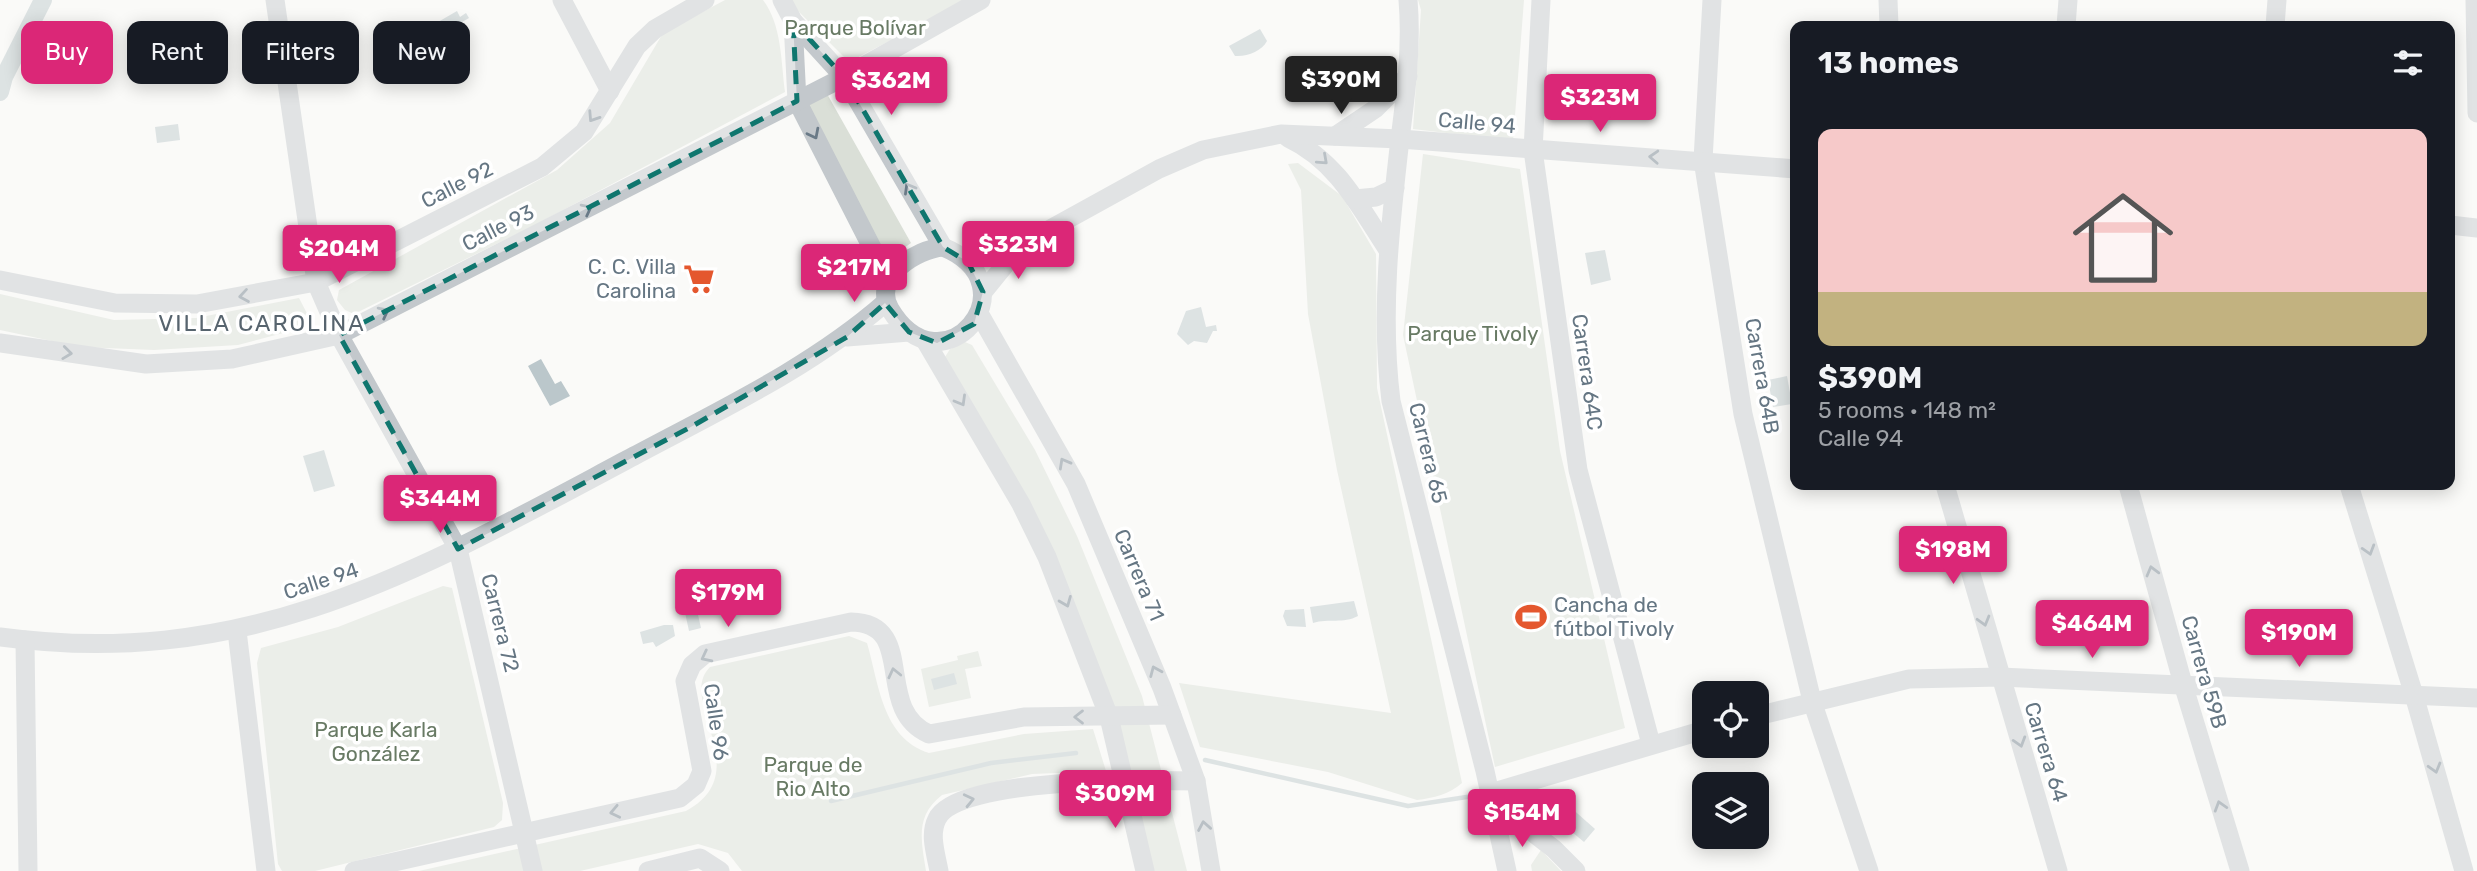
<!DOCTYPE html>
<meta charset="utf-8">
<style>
body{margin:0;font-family:Rubik,sans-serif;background:#242831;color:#f1f3f6;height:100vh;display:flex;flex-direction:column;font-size:26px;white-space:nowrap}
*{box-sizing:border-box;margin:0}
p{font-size:23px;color:#9ea1a6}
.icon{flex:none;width:38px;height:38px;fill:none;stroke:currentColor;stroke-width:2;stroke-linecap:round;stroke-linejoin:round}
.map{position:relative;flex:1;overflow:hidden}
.side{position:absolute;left:1790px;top:21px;width:665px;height:469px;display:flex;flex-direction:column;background:#171b24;border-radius:14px;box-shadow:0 4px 18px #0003}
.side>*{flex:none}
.banner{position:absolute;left:21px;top:21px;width:665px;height:63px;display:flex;gap:14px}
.buttons{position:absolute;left:1692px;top:681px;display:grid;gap:14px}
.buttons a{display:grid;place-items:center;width:77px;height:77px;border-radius:14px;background:#171b24;box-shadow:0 4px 18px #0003;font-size:35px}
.price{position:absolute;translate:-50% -60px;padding:0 16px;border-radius:7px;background:#db2777;color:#fff;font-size:23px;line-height:46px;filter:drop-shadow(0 2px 4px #0008)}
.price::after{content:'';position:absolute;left:50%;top:42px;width:21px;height:16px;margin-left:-10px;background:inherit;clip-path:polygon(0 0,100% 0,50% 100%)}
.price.active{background:#222;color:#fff}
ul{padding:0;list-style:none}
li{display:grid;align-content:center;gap:14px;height:371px;padding:0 28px}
li span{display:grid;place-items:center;height:217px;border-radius:14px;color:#555}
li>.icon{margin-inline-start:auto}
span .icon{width:126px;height:126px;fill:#fffc;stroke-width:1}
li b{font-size:30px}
h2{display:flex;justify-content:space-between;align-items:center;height:84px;padding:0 28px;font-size:30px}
.tag{padding:0 24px;border-radius:14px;background:#171b24;box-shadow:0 4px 18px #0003;font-size:24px;line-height:63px}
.tag.active{background:#db2777;color:#fff}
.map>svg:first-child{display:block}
.green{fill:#dadfd7}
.water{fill:#bbc7cb}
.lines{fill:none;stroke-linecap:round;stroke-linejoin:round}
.stream{stroke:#bbc7cb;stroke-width:4.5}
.canal{stroke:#bbc7cb;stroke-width:18}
.minor{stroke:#c3c8cc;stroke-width:19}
.oneway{stroke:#6a7a87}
.marked{fill:none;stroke:#0f766e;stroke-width:5;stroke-dasharray:14 9;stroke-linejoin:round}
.labels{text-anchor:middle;stroke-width:7;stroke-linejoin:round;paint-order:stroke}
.park-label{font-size:21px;fill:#687a64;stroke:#fff}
.street-label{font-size:21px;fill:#657683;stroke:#fff}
.poi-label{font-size:21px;fill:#657683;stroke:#fff;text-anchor:end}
.neighbourhood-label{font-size:23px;letter-spacing:2px;fill:#57646e;stroke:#fff}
</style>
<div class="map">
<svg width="2477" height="871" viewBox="0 0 2477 871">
<rect width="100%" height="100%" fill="#fafaf8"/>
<!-- green -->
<g class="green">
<path d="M725 0H763C782 25 781 62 785 92L533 226 354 314 345 310 337 300 339 290 557 170 610 123 663 33Z"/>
<path d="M792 0H968L849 62 795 8Z"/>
<path d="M1418 0H1524L1513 141 1413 129 1421 10Z"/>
<path d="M826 92 911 243 884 262 803 104Z"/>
<path d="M1423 154 1520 169 1560 451 1625 728 1495 767 1403 335Z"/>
<path d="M1298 163 1342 196 1376 254 1377 388 1462 783C1450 794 1433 798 1417 800L1328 772 1200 747 1179 683 1391 713 1337 470 1308 314 1301 190 1288 164Z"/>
<path d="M0 294 114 320 196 318 299 298 313 325 238 345 154 350 80 347 0 330Z"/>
<path d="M965 342 972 345 1035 450 1077 536 1142 696 1187 871H1152L1105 699 945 357 950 349Z"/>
<path d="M443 586 452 588 503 803 502 820 494 827 315 871H282L278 864 257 663 261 648 338 627Z"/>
<path d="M849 636 867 643C879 684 882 738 929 753L1024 734 1093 729 1106 771 1032 774 942 795C915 816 921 840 926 871H742L728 853 698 844 580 871H419L686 811C758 772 676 700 710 667Z"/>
<path d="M978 651 982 666 965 669 971 698 929 707 921 669 958 660 957 656Z"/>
<path d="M1541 850 1561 871H1532L1531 865Z"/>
</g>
<!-- water -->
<g class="water">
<path d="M457 11 460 17 466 13 469 18 443 33 438 22Z"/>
<path d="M1260 29 1267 41C1262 51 1247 57 1235 56L1229 46Z"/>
<path d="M178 124 180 140 157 143 155 127Z"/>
<path d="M1605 250 1611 280 1591 285 1585 253Z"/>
<path d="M1201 307 1206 327 1216 325 1217 331H1213L1207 343 1194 341 1188 345 1177 334 1186 311Z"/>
<path d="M541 359 555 384 561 381 570 396 550 406 528 366Z"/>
<path d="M1787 376 1792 404 1773 407 1768 380Z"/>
<path d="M324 450 335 486 314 492 303 456Z"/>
<path d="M1354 601 1358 616C1343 624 1329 618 1313 623L1310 607Z"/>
<path d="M696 606 701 628 689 631 684 608Z"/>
<path d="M1304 609 1306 627 1287 626 1283 616 1285 610Z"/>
<path d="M664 625H673L675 636 656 647 653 642 643 644 640 632Z"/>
<path d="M954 673 957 684 934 690 931 679Z"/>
<path d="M1560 798 1595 829 1584 842 1548 812Z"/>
</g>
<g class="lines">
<!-- stream -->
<g class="stream">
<path d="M1205 760 1408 806 1486 794"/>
<path d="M831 801 991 763 1076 753"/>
</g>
<!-- canal -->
<path class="canal" d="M0 92 4 77 43 0"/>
<!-- minor -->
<g class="minor">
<path d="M275 0 316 282 339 335 458 549 533 871"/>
<path d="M562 0 610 91"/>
<path d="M782 0 793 21 844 77 943 247"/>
<path d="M1408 0C1412 46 1406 93 1400 139 1390 226 1380 313 1391 401L1485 771 1507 871"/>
<path d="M1541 0 1533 150 1578 470 1651 744"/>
<path d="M1712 0 1703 160 1743 414 1812 701 1869 871"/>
<path d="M1888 0 1889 26"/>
<path d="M2475 0 2477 113"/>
<path d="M793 21 797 101 889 281"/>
<path d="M2066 26 2068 0"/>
<path d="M2275 26 2277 0"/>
<path d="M1335 136 1375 109 1408 76"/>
<path d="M1288 138C1337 161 1359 206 1388 250"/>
<path d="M1355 199 1376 197 1395 188"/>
<path d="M2450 225 2477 228"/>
<path d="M943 247C1036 285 942 396 890 309 871 277 917 249 943 247Z"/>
<path d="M968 262 1023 244 1159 169 1203 150 1281 134 1400 139 1796 169"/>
<path d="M0 280 115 303 197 304 316 282 542 167 584 132 637 46 655 29 705 0"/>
<path d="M983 292 1022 244"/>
<path d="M980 315 1076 484 1162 688 1196 781 1211 871"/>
<path d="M847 337 909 332"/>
<path d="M926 342 1021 504 1047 557 1109 717 1145 871"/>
<path d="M0 343 146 364 232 359 339 335 844 77 981 0"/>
<path d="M1945 485 2058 871"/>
<path d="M2128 485 2183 684 2240 871"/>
<path d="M2349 485 2414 695 2464 871"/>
<path d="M237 631 266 871"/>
<path d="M0 637C251 671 421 569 634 456 720 410 812 367 886 302"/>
<path d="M25 640 28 871"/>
<path d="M1757 716 1909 679 2000 677 2477 698"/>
<path d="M1490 793 1704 730"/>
<path d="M1491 800 1554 849 1576 871"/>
<path d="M354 871 680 798 696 785 702 771 685 681 692 665 705 654 851 622C919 623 872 709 929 734L1024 717 1172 715"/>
<path d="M648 871 700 858 720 871"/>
<path d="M939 871C936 854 929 835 937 819 956 777 1152 780 1196 781"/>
</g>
</g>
<!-- one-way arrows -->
<defs><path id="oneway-chevron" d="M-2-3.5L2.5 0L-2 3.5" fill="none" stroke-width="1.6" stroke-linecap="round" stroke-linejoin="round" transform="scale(1.75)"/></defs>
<g class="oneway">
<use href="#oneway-chevron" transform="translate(593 117) rotate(123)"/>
<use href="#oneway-chevron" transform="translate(814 134) rotate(63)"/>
<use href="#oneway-chevron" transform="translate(1654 157) rotate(-177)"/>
<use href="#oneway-chevron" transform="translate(1323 160) rotate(42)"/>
<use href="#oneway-chevron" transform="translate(909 188) rotate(-120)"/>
<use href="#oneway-chevron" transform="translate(587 209) rotate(-27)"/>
<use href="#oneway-chevron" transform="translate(244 296) rotate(171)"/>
<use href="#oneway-chevron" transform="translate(384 312) rotate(-27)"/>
<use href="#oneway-chevron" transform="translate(67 353) rotate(7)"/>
<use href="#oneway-chevron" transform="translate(961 401) rotate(60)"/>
<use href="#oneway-chevron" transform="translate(1064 463) rotate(-119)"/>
<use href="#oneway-chevron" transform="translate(2369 550) rotate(73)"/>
<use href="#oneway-chevron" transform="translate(2152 571) rotate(-105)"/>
<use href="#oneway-chevron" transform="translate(1066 602) rotate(68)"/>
<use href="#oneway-chevron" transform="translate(1984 621) rotate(74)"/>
<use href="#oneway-chevron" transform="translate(706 657) rotate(153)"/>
<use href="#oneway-chevron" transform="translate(1155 671) rotate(-113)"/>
<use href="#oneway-chevron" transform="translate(894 673) rotate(-103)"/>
<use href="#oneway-chevron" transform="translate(1079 717) rotate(-180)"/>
<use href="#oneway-chevron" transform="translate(2020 742) rotate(73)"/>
<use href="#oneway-chevron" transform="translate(2435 768) rotate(74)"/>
<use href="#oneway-chevron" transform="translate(969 800) rotate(-13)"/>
<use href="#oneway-chevron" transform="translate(2220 806) rotate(-107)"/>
<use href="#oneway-chevron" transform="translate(615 812) rotate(168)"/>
<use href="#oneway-chevron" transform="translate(1204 826) rotate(-100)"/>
</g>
<!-- marked area -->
<path d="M0 0H2477V871H0ZM793 21 844 77 943 247 968 262 983 292 974 324 937 343 909 332 885 303 847 337 689 428 458 549 339 335 797 101Z" fill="#fafaf8" fill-opacity=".55" fill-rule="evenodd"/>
<path class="marked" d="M793 21 844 77 943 247 968 262 983 292 974 324 937 343 909 332 885 303 847 337 689 428 458 549 339 335 797 101Z"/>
<!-- icons -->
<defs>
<symbol id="supermarket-bare" viewBox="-9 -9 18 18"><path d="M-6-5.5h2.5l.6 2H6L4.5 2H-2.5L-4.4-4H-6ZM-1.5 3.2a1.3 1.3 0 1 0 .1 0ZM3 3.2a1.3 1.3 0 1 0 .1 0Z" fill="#e4572e" stroke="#fff" stroke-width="2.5" paint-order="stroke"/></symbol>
<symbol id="stadium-bare" viewBox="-9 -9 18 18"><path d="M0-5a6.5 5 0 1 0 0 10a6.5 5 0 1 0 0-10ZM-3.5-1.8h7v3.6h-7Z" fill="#e4572e" stroke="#fff" stroke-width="2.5" paint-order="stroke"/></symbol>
</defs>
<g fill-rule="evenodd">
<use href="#supermarket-bare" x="677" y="257" width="44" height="44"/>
<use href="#stadium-bare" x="1509" y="595" width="44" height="44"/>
</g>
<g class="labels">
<!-- park labels -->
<g class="park-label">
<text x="855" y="35">Parque Bolívar</text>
<text x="1473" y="341">Parque Tivoly</text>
<text x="376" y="737">Parque Karla<tspan x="376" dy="24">González</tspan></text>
<text x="813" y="772">Parque de<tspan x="813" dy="24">Rio Alto</tspan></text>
</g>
<!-- street labels -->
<g class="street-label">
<text transform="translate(1477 123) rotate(5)" y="7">Calle 94</text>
<text transform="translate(457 185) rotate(-27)" y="7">Calle 92</text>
<text transform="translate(498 228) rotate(-27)" y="7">Calle 93</text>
<text transform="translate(1587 372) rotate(82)" y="7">Carrera 64C</text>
<text transform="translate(1762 376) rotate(80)" y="7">Carrera 64B</text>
<text transform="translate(1428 453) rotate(76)" y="7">Carrera 65</text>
<text transform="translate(1139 575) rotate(67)" y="7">Carrera 71</text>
<text transform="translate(321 581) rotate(-18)" y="7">Calle 94</text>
<text transform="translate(500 623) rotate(76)" y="7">Carrera 72</text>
<text transform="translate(2204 672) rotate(74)" y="7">Carrera 59B</text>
<text transform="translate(716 722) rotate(82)" y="7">Calle 96</text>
<text transform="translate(2046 752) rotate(73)" y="7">Carrera 64</text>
</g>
<!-- poi labels -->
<g class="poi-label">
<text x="676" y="274">C. C. Villa<tspan x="676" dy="24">Carolina</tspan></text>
<text x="1554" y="612" text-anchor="start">Cancha de<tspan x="1554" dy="24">fútbol Tivoly</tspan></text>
</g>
<!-- neighbourhood labels -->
<g class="neighbourhood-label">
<text x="262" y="331">VILLA CAROLINA</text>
</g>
</g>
</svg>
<div class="buttons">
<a><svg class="icon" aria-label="locate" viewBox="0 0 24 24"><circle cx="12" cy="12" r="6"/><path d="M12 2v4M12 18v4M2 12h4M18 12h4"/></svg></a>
<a><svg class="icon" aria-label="layers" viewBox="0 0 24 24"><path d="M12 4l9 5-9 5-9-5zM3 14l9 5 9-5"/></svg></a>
</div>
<b class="price active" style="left:1341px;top:116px">$390M</b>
<b class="price" style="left:891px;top:117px">$362M</b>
<b class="price" style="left:1600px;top:134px">$323M</b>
<b class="price" style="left:1018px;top:281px">$323M</b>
<b class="price" style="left:339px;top:285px">$204M</b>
<b class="price" style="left:854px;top:304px">$217M</b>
<b class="price" style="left:440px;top:535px">$344M</b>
<b class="price" style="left:1953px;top:586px">$198M</b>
<b class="price" style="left:728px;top:629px">$179M</b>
<b class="price" style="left:2092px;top:660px">$464M</b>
<b class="price" style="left:2299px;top:669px">$190M</b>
<b class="price" style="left:1115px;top:830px">$309M</b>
<b class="price" style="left:1522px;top:849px">$154M</b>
<div class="banner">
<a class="tag active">Buy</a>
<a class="tag">Rent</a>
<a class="tag">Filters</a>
<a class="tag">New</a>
</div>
<section class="side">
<h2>13 homes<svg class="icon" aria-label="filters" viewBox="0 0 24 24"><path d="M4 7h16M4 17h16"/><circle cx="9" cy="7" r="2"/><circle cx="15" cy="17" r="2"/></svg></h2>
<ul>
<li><span style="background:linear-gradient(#f6c9c9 75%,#c2b280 0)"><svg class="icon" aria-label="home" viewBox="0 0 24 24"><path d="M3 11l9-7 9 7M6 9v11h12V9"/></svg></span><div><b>$390M</b><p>5 rooms · 148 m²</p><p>Calle 94</p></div></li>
</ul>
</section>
</div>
